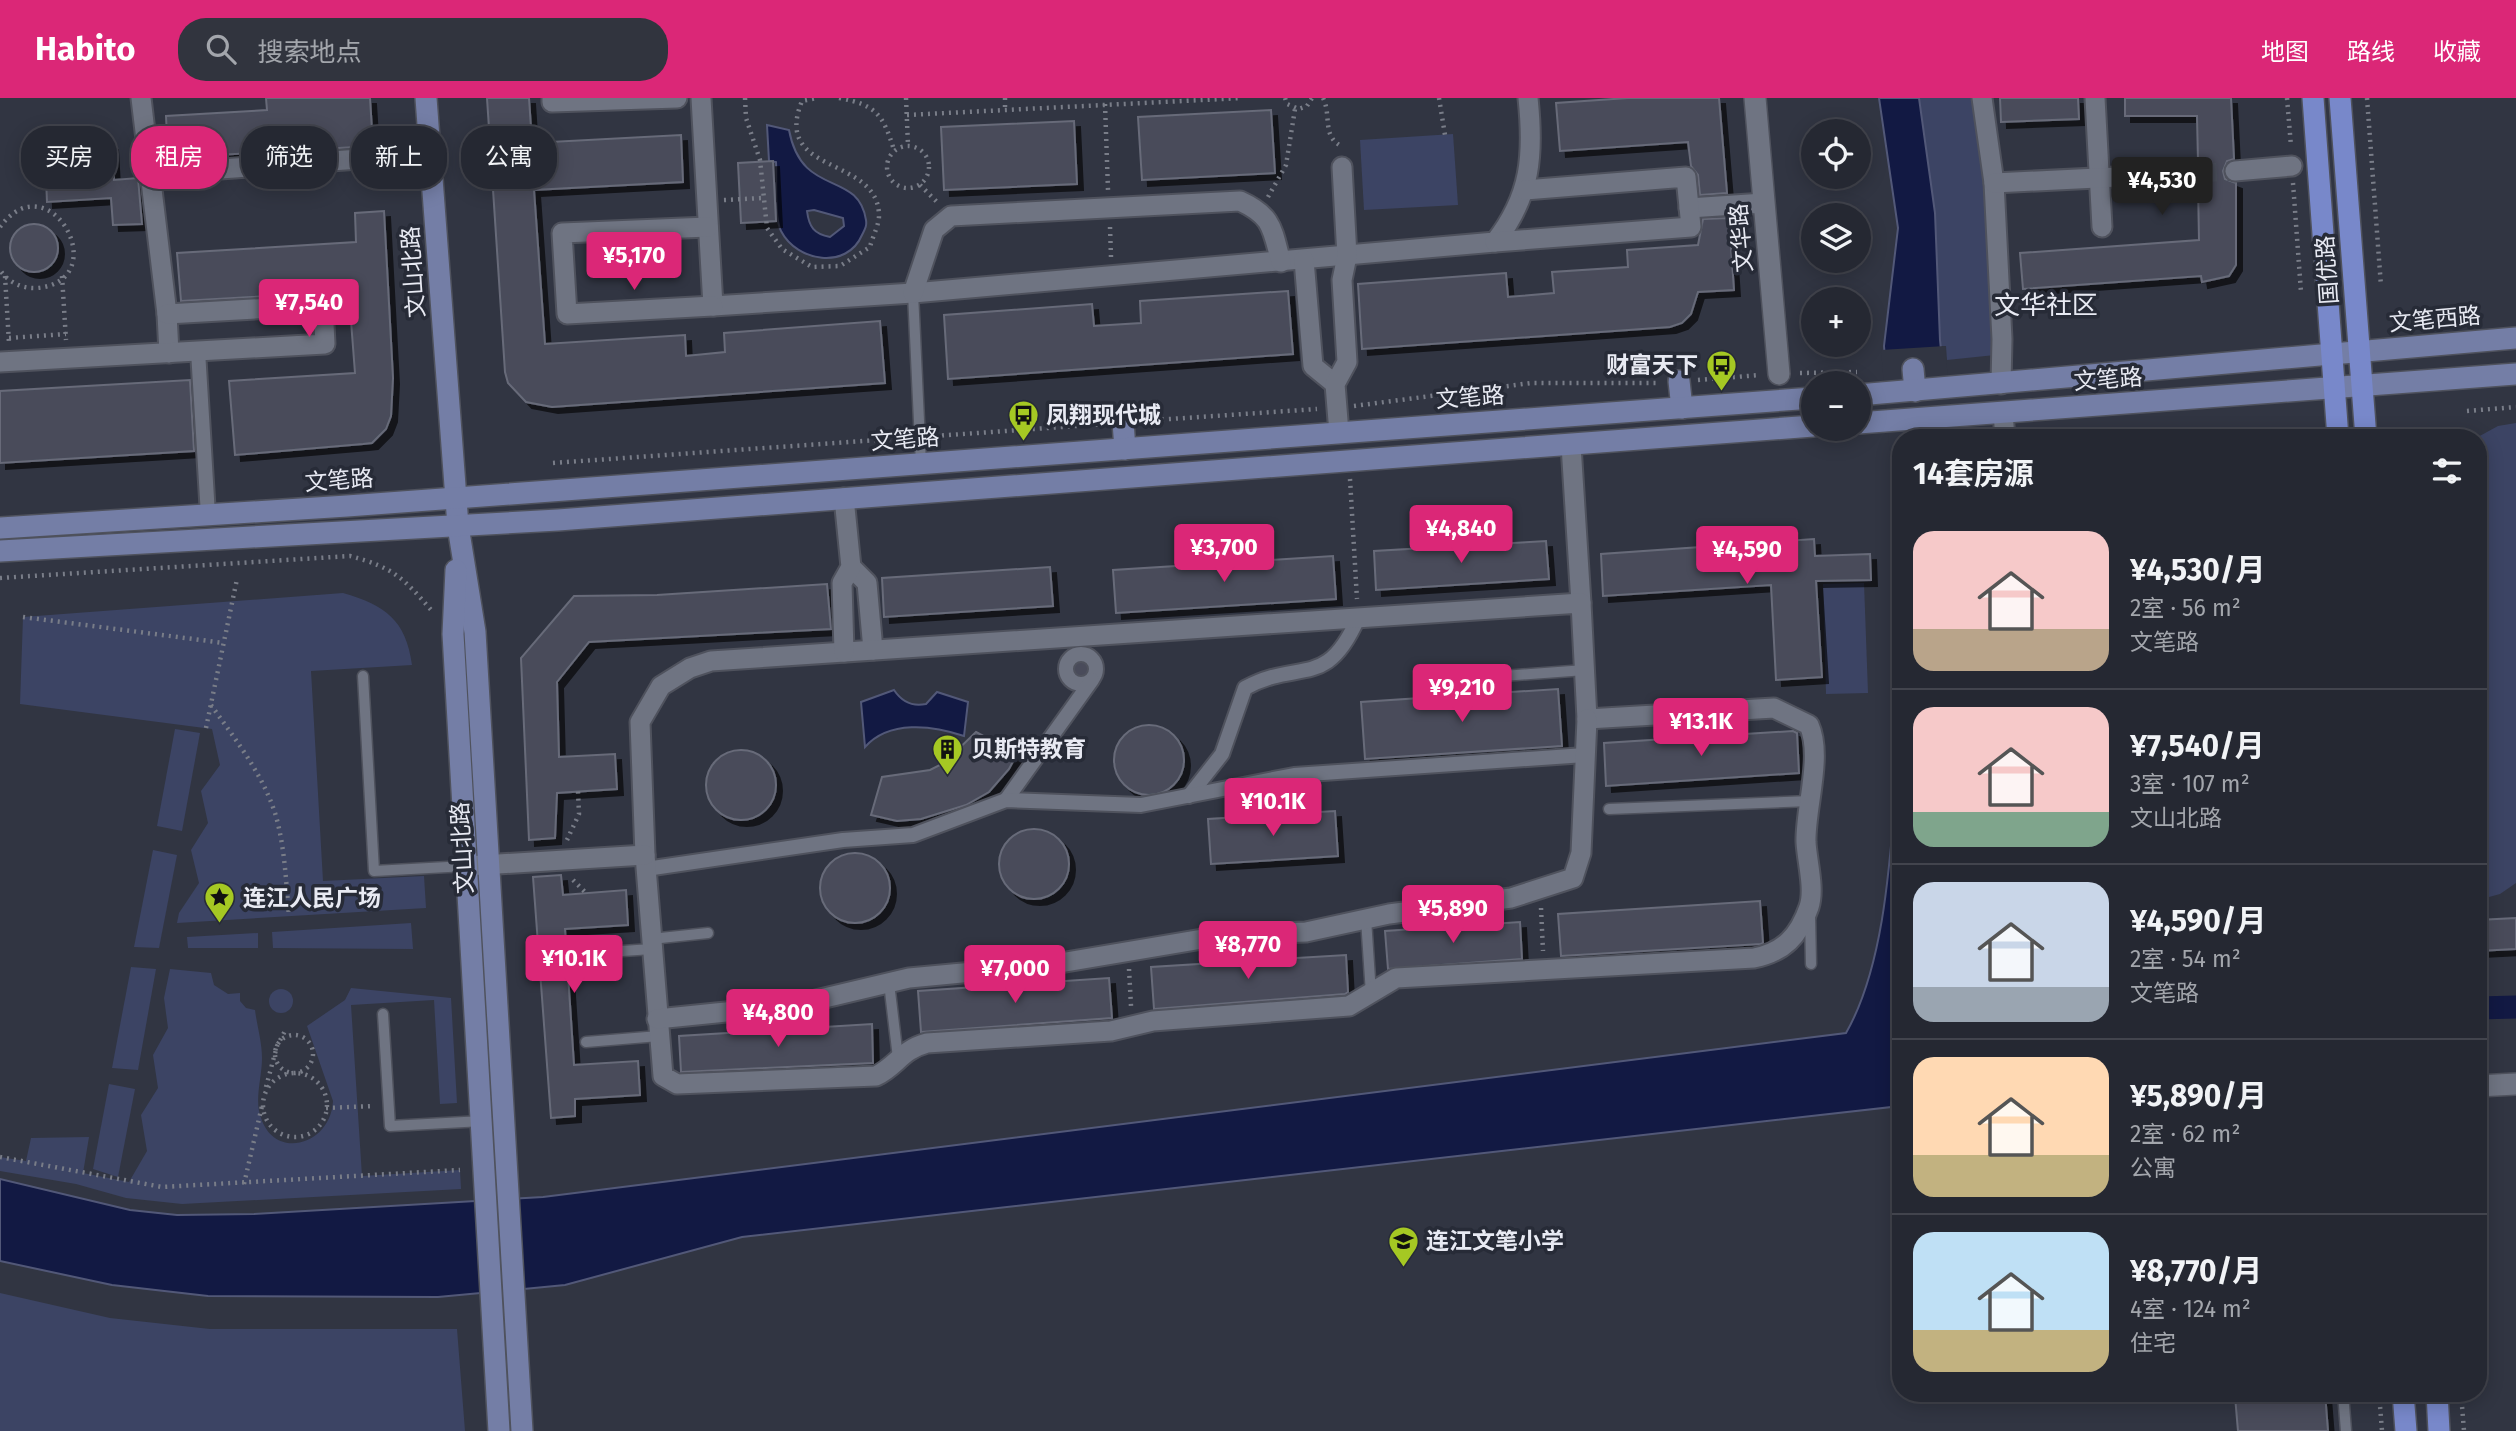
<!DOCTYPE html>
<html lang="zh">
<meta charset="utf-8">
<style>
body{margin:0;font-family:"Fira Sans","Noto Sans SC",sans-serif;background:#31343e;color:#f1f3f6;height:100vh;display:flex;flex-direction:column;font-size:26px;white-space:nowrap}
*{box-sizing:border-box;margin:0}
p{font-size:23px;color:#a3a6ac}
.icon{flex:none;width:38px;height:38px;fill:none;stroke:currentColor;stroke-width:2;stroke-linecap:round;stroke-linejoin:round}
.map{position:relative;flex:1;overflow:hidden}
.drawer{position:absolute;left:1892px;top:331px;width:595px;height:973px;display:flex;flex-direction:column;background:#252832;border-radius:28px;box-shadow:0 4px 18px #0003,0 0 0 2px #42444d}
.drawer>*{flex:none}
.hud{position:absolute;left:21px;top:28px;width:665px;height:63px;display:flex;gap:14px}
.fabs{position:absolute;left:1801px;top:21px;display:grid;gap:14px}
.fabs a{display:grid;place-items:center;width:70px;height:70px;border-radius:50%;background:#252832;box-shadow:0 4px 18px #0003,0 0 0 2px #42444d;font-size:35px}
.price{position:absolute;translate:-50% -60px;padding:0 16px;border-radius:7px;background:#db2777;color:#fff;font-size:23px;line-height:46px;filter:drop-shadow(0 2px 4px #0008)}
.price::after{content:'';position:absolute;left:50%;top:42px;width:21px;height:16px;margin-left:-10px;background:inherit;clip-path:polygon(0 0,100% 0,50% 100%)}
.price.selected{background:#222;color:#fff}
ul{padding:0;list-style:none}
li{display:flex;align-items:center;gap:21px;height:175px;padding:0 21px}
li+li{border-top:2px solid #42444d}
li span{display:grid;place-items:center;flex:none;width:196px;height:140px;border-radius:21px;color:#555}
li>.icon{margin-inline-start:auto}
span .icon{width:84px;height:84px;fill:#fffc;stroke-width:1}
li b{font-size:30px}
h2{display:flex;justify-content:space-between;align-items:center;height:84px;padding:0 21px;font-size:30px}
.chip{padding:0 24px;border-radius:28px;background:#252832;box-shadow:0 4px 18px #0003,0 0 0 2px #42444d;font-size:24px;line-height:63px}
.chip.selected{background:#db2777;color:#fff}
header{display:flex;align-items:center;gap:42px;box-sizing:border-box;height:98px;padding:0 35px;background:#db2777;color:#fff}
header strong{font-size:33px}
nav{display:flex;gap:38px;margin-inline-start:auto;font-size:24px}
.search{width:490px;height:63px;background:#31343e;display:flex;align-items:center;gap:18px;box-sizing:border-box;padding:0 24px;border-radius:28px;color:#a3a6ac;font-size:26px}
.map>svg:first-child{display:block}
.green{fill:#3c4464}
.water{fill:#121943;stroke:#525878;stroke-width:2;fill-rule:evenodd}
.pier{fill:#313542}
.lines{fill:none;stroke-linecap:round;stroke-linejoin:round}
.canal{stroke:#121943;stroke-width:23}
.building{fill:#484c5a;stroke:#676b79;stroke-width:2;filter:url(#shadow)}
.minor-tunnel{stroke:#4c505d;stroke-width:19;stroke-dasharray:19 10;stroke-linecap:butt}
.service-casing{stroke:#4f525d;stroke-width:13}
.pedestrian-casing{stroke:#4f525d;stroke-width:18}
.minor-casing{stroke:#4f525d;stroke-width:23}
.tertiary-casing{stroke:#4f525d;stroke-width:24}
.secondary-casing{stroke:#4f525d;stroke-width:24}
.primary-casing{stroke:#4f525d;stroke-width:24}
.path{stroke:#797d88;stroke-width:4.5;stroke-dasharray:2 5;stroke-linecap:butt}
.service{stroke:#6f7482;stroke-width:10}
.pedestrian{stroke:#6f7482;stroke-width:14}
.minor{stroke:#6f7482;stroke-width:19}
.tertiary{stroke:#6f7482;stroke-width:21}
.secondary{stroke:#747ea6;stroke-width:21}
.primary{stroke:#7888ca;stroke-width:21}
.labels{text-anchor:middle;stroke-width:7;stroke-linejoin:round;paint-order:stroke}
.street-label{font-size:23px;fill:#e8eaf3;stroke:#272b37}
.poi-label{font-size:23px;font-weight:bold;fill:#e8eaf3;stroke:#272b37;text-anchor:start}
.quarter-label{font-size:26px;fill:#e8eaf3;stroke:#272b37}
</style>
<header>
<strong>Habito</strong>
<div class="search"><svg class="icon" aria-label="search" viewBox="0 0 24 24"><circle cx="10" cy="10" r="6"/><path d="M15 15l6 6"/></svg>搜索地点</div>
<nav><a>地图</a><a>路线</a><a>收藏</a></nav>
</header>
<div class="map">
<svg width="2516" height="1333" viewBox="0 0 2516 1333">
<defs>
<filter id="shadow"><feDropShadow dx="6" dy="6" stdDeviation="0" flood-color="#0009"/></filter>
</defs>
<rect width="100%" height="100%" fill="#313542"/>
<!-- green -->
<g class="green">
<path d="M1919 0H1977L1989 85 1995 257 1947 262 1946 248H1941Z"/>
<path d="M1453 36 1458 107 1364 112 1360 42Z"/>
<path d="M2516 325V785L2500 796 2478 802 2476 340 2498 328Z"/>
<path d="M1864 485 1868 595 1826 596 1823 486Z"/>
<path d="M343 495C385 507 406 522 412 567L311 573 323 783 424 778 426 810 177 825 179 815 199 785 191 752 208 725 201 693 220 667 212 631 20 606 23 519Z"/>
<path d="M175 631 200 635 182 733 157 728Z"/>
<path d="M153 752 177 757 159 850 134 849Z"/>
<path d="M411 825 413 851 273 850 272 834Z"/>
<path d="M258 835V850H188L187 839Z"/>
<path d="M131 869 156 871 138 972 112 970Z"/>
<path d="M170 871 211 875 214 887 228 896 240 895V903L246 910 255 912C257 928 262 944 262 960 262 980 254 1002 261 1020 275 1063 331 1047 333 1003L307 928 345 902 351 890 451 900 457 1005 440 1006 434 902 351 907 362 1078 460 1072 461 1091 182 1106 126 1100 76 1086 0 1073V1059L26 1063 31 1040 89 1039 83 1075 129 1084 147 1053 141 1017 158 990 153 957 168 930 164 900Z"/>
<circle cx="281" cy="903" r="12"/>
<path d="M109 986 135 991 118 1079 93 1071Z"/>
<path d="M0 1195 110 1220 210 1231H457L465 1333H0Z"/>
</g>
<!-- water -->
<g class="water">
<path d="M1879 0H1919L1935 115 1940 242 1950 339 1900 340V439L1884 248 1898 130Z"/>
<path d="M767 27 789 32C802 101 858 71 866 122 867 128 865 131 862 137 847 172 797 164 781 133 774 120 777 80 776 64L769 63ZM814 112 843 120 844 128 830 139C814 136 809 129 807 113Z"/>
<path d="M894 592C902 604 912 609 926 606L937 594 968 604 964 638C932 627 889 622 865 649L861 604Z"/>
<path d="M1900 643V1008L742 1139 565 1187 438 1199 208 1198 112 1187 0 1163V1081L130 1112 177 1117 254 1116 543 1099 1846 935C1890 858 1891 732 1900 643Z"/>
</g>
<!-- pier -->
<path class="pier" d="M1945 248 1953 339 1900 340V370L1891 371 1881 252Z"/>
<g class="lines">
<!-- canal -->
<path class="canal" d="M2478 910 2516 909"/>
</g>
<!-- building -->
<g class="building">
<path d="M266 0H370L373 48 168 60 166 18 267 12Z"/>
<path d="M487 0H529L532 45 681 37 683 84 534 92 545 246 685 237 686 258 725 254 724 235 880 223 885 285 552 309 526 304 508 285 505 274Z"/>
<path d="M1628 0H1719L1727 95 1700 97 1698 77 1691 68 1688 44 1560 53 1556 5Z"/>
<path d="M2000 0H2078L2079 21 2001 24Z"/>
<path d="M2125 0H2231L2234 61 2227 63 2223 73 2225 81 2236 85V167L2229 178 2202 184 2201 178 2023 191 2020 155 2199 142 2198 87 2205 85 2210 75 2208 68 2198 63 2197 18H2125Z"/>
<path d="M1271 12 1275 75 1142 82 1138 19Z"/>
<path d="M1074 23 1077 86 944 92 941 29Z"/>
<path d="M112 46 114 82 138 80 142 126 113 127 111 100 47 104 46 80 76 78 74 48Z"/>
<path d="M773 63 776 123 741 125 738 65Z"/>
<path d="M384 113 393 280 391 318 386 331 372 345 363 346 235 357 229 283 355 275 349 197 331 198 322 195 181 203 177 155 356 144 355 115Z"/>
<path d="M1729 120 1734 192 1698 194 1691 216 1682 225 1670 229 1362 251 1358 186 1506 175 1508 199 1554 195 1552 174 1628 169 1627 152 1698 147 1703 121Z"/>
<circle cx="34" cy="150" r="24"/>
<path d="M1288 193 1293 256 948 281 944 217 1092 206 1094 228 1141 225 1140 203Z"/>
<path d="M190 282 194 353 0 365V293Z"/>
<path d="M1814 441 1815 458 1870 456 1871 482 1816 483 1822 579 1776 582 1771 487 1603 498 1601 456Z"/>
<path d="M1546 443 1549 481 1376 492 1374 453Z"/>
<path d="M1333 458 1336 501 1116 515 1113 472Z"/>
<path d="M1050 469 1053 508 884 519 882 480Z"/>
<path d="M827 486 831 531 589 544 557 584 559 659 615 656 617 691 557 695 555 740 529 742 521 560 574 498 657 497Z"/>
<path d="M1081 559 1087 561 1093 571 1080 582 1071 577 1069 571 1071 565Z"/>
<path d="M1558 591 1562 648 1365 661 1361 604Z"/>
<circle cx="1149" cy="662" r="35"/>
<path d="M1793 633 1797 635 1799 675 1606 688 1604 645Z"/>
<path d="M976 634 1017 656 1009 671 989 694 966 707 921 721 897 723 871 717 882 679 930 672 944 665Z"/>
<circle cx="741" cy="687" r="35"/>
<path d="M1335 713 1338 758 1211 766 1208 721Z"/>
<circle cx="1034" cy="766" r="35"/>
<circle cx="855" cy="790" r="35"/>
<path d="M561 777 563 797 626 792 628 827 565 831 574 967 638 963 640 997 575 1001V1018L551 1020 533 779Z"/>
<path d="M1760 803 1763 845 1761 846 1561 858 1558 816Z"/>
<path d="M2516 820V851L2478 853V822Z"/>
<path d="M1520 824 1522 861 1388 871 1385 833Z"/>
<path d="M1346 857 1348 894 1345 896 1154 911 1151 869Z"/>
<path d="M1109 880 1112 920 921 934 918 893Z"/>
<path d="M872 926 873 965 681 974 679 938Z"/>
<path d="M2325 1295 2328 1333H2238L2235 1298Z"/>
</g>
<g class="lines">
<!-- minor-tunnel -->
<path class="minor-tunnel" d="M2198 75 2235 73"/>
<defs>
<g id="service">
<path d="M913 195 921 366"/>
<path d="M363 578 374 773 466 768"/>
<path d="M1490 579 1585 572"/>
<path d="M1609 711 1810 703"/>
<path d="M1810 817 1811 866"/>
<path d="M1366 821 1371 896"/>
<path d="M651 841 708 835"/>
<path d="M578 856 652 851"/>
<path d="M889 885 898 960"/>
<path d="M383 916 390 1028 483 1023"/>
<path d="M586 944 659 938"/>
<path d="M2343 1295 2346 1333"/>
</g>
<g id="pedestrian">
<path d="M198 253 208 417"/>
<circle cx="1081" cy="571" r="15"/>
<path d="M1189 698 1222 656 1245 590C1300 560 1326 593 1358 520"/>
<path d="M1006 702 1092 582"/>
<path d="M646 771 843 742 913 737 1006 702 1141 707 1294 677 1585 657"/>
</g>
<g id="minor">
<path d="M141 0 167 216 169 255"/>
<path d="M552 0V4L677 0"/>
<path d="M701 0 713 208 913 195 1495 144C1531 98 1534 57 1528 0"/>
<path d="M1982 0 1994 85 2002 241 2001 286"/>
<path d="M2095 0 2102 129"/>
<path d="M2235 73 2292 68"/>
<path d="M150 76 430 56"/>
<path d="M1994 85 2198 75"/>
<path d="M1689 110 1764 105"/>
<path d="M708 129 562 135 567 216 713 208"/>
<path d="M1495 144 1691 129 1686 79 1525 92"/>
<path d="M1304 162 1313 268 1335 286"/>
<path d="M913 195 934 132 951 118 1240 103C1273 118 1272 131 1281 164"/>
<path d="M0 264 325 246 323 207 167 216"/>
<path d="M2003 315 2005 340"/>
<path d="M1339 335 1335 286 1347 264 1342 182 1347 158 1342 69"/>
<path d="M1571 347 1581 505"/>
<path d="M851 469 867 485 873 552"/>
<path d="M1581 505 1587 621 1774 610 1809 627C1823 658 1805 711 1806 744 1807 763 1815 791 1809 809 1799 838 1784 854 1754 860L1396 880 1349 908 1153 923 1111 933 927 945C901 952 897 968 876 978L677 986 663 978 645 757 640 624 661 588 690 570 711 563Z"/>
<path d="M844 554 842 485 851 469 844 400"/>
<path d="M466 768 645 757"/>
<path d="M657 921 795 907 909 880 1048 867 1226 837 1306 834 1389 816 1511 800 1573 780 1581 755 1587 621"/>
</g>
<g id="tertiary">
<path d="M1755 0 1779 276"/>
<path d="M2478 988 2516 986"/>
</g>
<g id="secondary">
<path d="M426 0 458 428 475 534 522 1333"/>
<path d="M1913 271 1915 293"/>
<path d="M1679 283 1682 310"/>
<path d="M1858 297 2516 240"/>
<path d="M1123 324 1125 351"/>
<path d="M1858 325 2516 276"/>
<path d="M0 430 347 408 1813 300"/>
<path d="M0 453 558 422 1813 328"/>
<path d="M456 472 453 536 499 1333"/>
</g>
<g id="primary">
<path d="M2313 0 2338 340"/>
<path d="M2340 0 2366 340"/>
<path d="M2403 1295 2406 1333"/>
<path d="M2437 1295 2439 1333"/>
</g>
</defs>
<!-- service casing -->
<use href="#service" class="service-casing"/>
<!-- pedestrian casing -->
<use href="#pedestrian" class="pedestrian-casing"/>
<!-- minor casing -->
<use href="#minor" class="minor-casing"/>
<!-- tertiary casing -->
<use href="#tertiary" class="tertiary-casing"/>
<!-- secondary casing -->
<use href="#secondary" class="secondary-casing"/>
<!-- primary casing -->
<use href="#primary" class="primary-casing"/>
<!-- path -->
<g class="path">
<path d="M745 0 746 20 760 62 767 130 782 151 812 169 840 168 870 149C872 140 879 127 879 118 879 57 771 78 802 3L817 0"/>
<path d="M839 0C877 7 883 17 894 52"/>
<path d="M906 0 908 47"/>
<path d="M1005 0V11"/>
<path d="M1285 0 1287 6 1299 11 1307 8 1312 0"/>
<path d="M1323 0C1332 18 1321 39 1343 49"/>
<path d="M1439 0 1445 37"/>
<path d="M2287 0 2291 48"/>
<path d="M2367 0 2381 188"/>
<path d="M1105 6 1108 92"/>
<path d="M907 17 1242 0"/>
<circle cx="908" cy="69" r="21"/>
<path d="M2293 85 2301 194"/>
<path d="M920 87 937 104"/>
<path d="M1268 99 1286 67 1295 11"/>
<path d="M724 102 762 100"/>
<path d="M0 129C50 61 116 183 37 190 22 191 8 184 0 172"/>
<path d="M1110 129 1111 159"/>
<path d="M5 178 9 245"/>
<path d="M62 178 66 242"/>
<path d="M9 240 66 236"/>
<path d="M1800 275 1857 274"/>
<path d="M1698 282 1760 277"/>
<path d="M1354 308 1531 285H1658"/>
<path d="M2467 313 2516 309"/>
<path d="M1141 323 1317 311"/>
<path d="M935 338 1104 326"/>
<path d="M553 365 905 340"/>
<path d="M1350 381 1357 501"/>
<path d="M0 480 350 458C395 470 403 480 433 514"/>
<path d="M23 519 224 545"/>
<path d="M211 607C235 641 262 675 275 715 285 748 286 785 289 818"/>
<path d="M206 630 237 481"/>
<path d="M567 742 579 716 578 693"/>
<path d="M573 782 586 795"/>
<path d="M1541 810 1543 853"/>
<path d="M1129 871 1131 908"/>
<circle cx="294" cy="956" r="19"/>
<circle cx="295" cy="1007" r="32"/>
<path d="M266 989 277 948 286 931"/>
<path d="M326 1010 374 1008"/>
<path d="M0 1059 162 1089 460 1072"/>
<path d="M244 1086 262 1008"/>
<path d="M2379 1295 2382 1333"/>
<path d="M2461 1295 2464 1333"/>
</g>
<!-- service -->
<use href="#service" class="service"/>
<!-- pedestrian -->
<use href="#pedestrian" class="pedestrian"/>
<!-- minor -->
<use href="#minor" class="minor"/>
<!-- tertiary -->
<use href="#tertiary" class="tertiary"/>
<!-- secondary -->
<use href="#secondary" class="secondary"/>
<!-- primary -->
<use href="#primary" class="primary"/>
</g>
<!-- icons -->
<defs>
<symbol id="bus-pin" viewBox="-11 -11 22 30"><path d="M0 17L-7.5 6A9.5 9.5 0 1 1 7.5 6Z" fill="#a5c823" stroke="#272b37"/><path d="M-5-6H5V4H4V6H2V4H-2V6H-4V4H-5ZM-3.5-4V0h7V-4ZM-3.5 1.2v1.5H-2V1.2ZM2 1.2v1.5H3.5V1.2Z" fill="#111"/></symbol>
<symbol id="building-pin" viewBox="-11 -11 22 30"><path d="M0 17L-7.5 6A9.5 9.5 0 1 1 7.5 6Z" fill="#a5c823" stroke="#272b37"/><path d="M-4-6H4V6H1V3H-1V6H-4ZM-2.5-4.3h1.7v1.8h-1.7ZM.8-4.3h1.7v1.8H.8ZM-2.5-1h1.7V.8h-1.7ZM.8-1h1.7V.8H.8Z" fill="#111"/></symbol>
<symbol id="sight-pin" viewBox="-11 -11 22 30"><path d="M0 17L-7.5 6A9.5 9.5 0 1 1 7.5 6Z" fill="#a5c823" stroke="#272b37"/><path d="M0-6L1.8-2.2L6-1.7L2.9 1.2L3.7 5.4L0 3.3L-3.7 5.4L-2.9 1.2L-6-1.7L-1.8-2.2Z" fill="#111"/></symbol>
<symbol id="school-pin" viewBox="-11 -11 22 30"><path d="M0 17L-7.5 6A9.5 9.5 0 1 1 7.5 6Z" fill="#a5c823" stroke="#272b37"/><path d="M0-5L7-2L0 1L-7-2ZM-4 1L0 2.5L4 1V4Q0 6-4 4Z" fill="#111"/></symbol>
</defs>
<g fill-rule="evenodd">
<use href="#bus-pin" x="1704" y="250" width="35" height="47"/>
<use href="#bus-pin" x="1006" y="300" width="35" height="47"/>
<use href="#building-pin" x="930" y="634" width="35" height="47"/>
<use href="#sight-pin" x="202" y="782" width="35" height="47"/>
<use href="#school-pin" x="1386" y="1126" width="35" height="47"/>
</g>
<g class="labels">
<!-- street labels -->
<g class="street-label">
<text transform="translate(1741 140) rotate(-95)" y="8">文华路</text>
<text transform="translate(2327 172) rotate(-94)" y="8">国优路</text>
<text transform="translate(413 174) rotate(-94)" y="8">文山北路</text>
<text transform="translate(2435 221) rotate(-5)" y="8">文笔西路</text>
<text transform="translate(2108 281) rotate(-4)" y="8">文笔路</text>
<text transform="translate(1470 299) rotate(-4)" y="8">文笔路</text>
<text transform="translate(905 341) rotate(-4)" y="8">文笔路</text>
<text transform="translate(339 382) rotate(-4)" y="8">文笔路</text>
<text transform="translate(462 750) rotate(-93)" y="8">文山北路</text>
</g>
<!-- poi labels -->
<g class="poi-label">
<text x="1698" y="275" text-anchor="end">财富天下</text>
<text x="1046" y="325">凤翔现代城</text>
<text x="971" y="659">贝斯特教育</text>
<text x="243" y="808">连江人民广场</text>
<text x="1426" y="1151">连江文笔小学</text>
</g>
<!-- quarter labels -->
<g class="quarter-label">
<text x="2046" y="216">文华社区</text>
</g>
</g>
</svg>
<div class="fabs">
<a><svg class="icon" aria-label="locate" viewBox="0 0 24 24"><circle cx="12" cy="12" r="6"/><path d="M12 2v4M12 18v4M2 12h4M18 12h4"/></svg></a>
<a><svg class="icon" aria-label="layers" viewBox="0 0 24 24"><path d="M12 4l9 5-9 5-9-5zM3 14l9 5 9-5"/></svg></a>
<a>+</a>
<a>−</a>
</div>
<b class="price selected" style="left:2162px;top:119px">¥4,530</b>
<b class="price" style="left:634px;top:194px">¥5,170</b>
<b class="price" style="left:309px;top:241px">¥7,540</b>
<b class="price" style="left:1461px;top:467px">¥4,840</b>
<b class="price" style="left:1224px;top:486px">¥3,700</b>
<b class="price" style="left:1747px;top:488px">¥4,590</b>
<b class="price" style="left:1462px;top:626px">¥9,210</b>
<b class="price" style="left:1701px;top:660px">¥13.1K</b>
<b class="price" style="left:1273px;top:740px">¥10.1K</b>
<b class="price" style="left:1453px;top:847px">¥5,890</b>
<b class="price" style="left:1248px;top:883px">¥8,770</b>
<b class="price" style="left:574px;top:897px">¥10.1K</b>
<b class="price" style="left:1015px;top:907px">¥7,000</b>
<b class="price" style="left:778px;top:951px">¥4,800</b>
<div class="hud">
<a class="chip">买房</a>
<a class="chip selected">租房</a>
<a class="chip">筛选</a>
<a class="chip">新上</a>
<a class="chip">公寓</a>
</div>
<section class="drawer">
<h2>14套房源<svg class="icon" aria-label="filters" viewBox="0 0 24 24"><path d="M4 7h16M4 17h16"/><circle cx="9" cy="7" r="2"/><circle cx="15" cy="17" r="2"/></svg></h2>
<ul>
<li><span style="background:linear-gradient(#f6c9c9 70%,#b9a48a 0)"><svg class="icon" aria-label="home" viewBox="0 0 24 24"><path d="M3 11l9-7 9 7M6 9v11h12V9"/></svg></span><div><b>¥4,530/月</b><p>2室 · 56 m²</p><p>文笔路</p></div></li>
<li><span style="background:linear-gradient(#f6c9c9 75%,#7fa58c 0)"><svg class="icon" aria-label="home" viewBox="0 0 24 24"><path d="M3 11l9-7 9 7M6 9v11h12V9"/></svg></span><div><b>¥7,540/月</b><p>3室 · 107 m²</p><p>文山北路</p></div></li>
<li><span style="background:linear-gradient(#c9d6e8 75%,#9aa5b1 0)"><svg class="icon" aria-label="home" viewBox="0 0 24 24"><path d="M3 11l9-7 9 7M6 9v11h12V9"/></svg></span><div><b>¥4,590/月</b><p>2室 · 54 m²</p><p>文笔路</p></div></li>
<li><span style="background:linear-gradient(#ffd9b3 70%,#c2b280 0)"><svg class="icon" aria-label="home" viewBox="0 0 24 24"><path d="M3 11l9-7 9 7M6 9v11h12V9"/></svg></span><div><b>¥5,890/月</b><p>2室 · 62 m²</p><p>公寓</p></div></li>
<li><span style="background:linear-gradient(#bfe0f5 70%,#c2b280 0)"><svg class="icon" aria-label="home" viewBox="0 0 24 24"><path d="M3 11l9-7 9 7M6 9v11h12V9"/></svg></span><div><b>¥8,770/月</b><p>4室 · 124 m²</p><p>住宅</p></div></li>
</ul>
</section>
</div>
